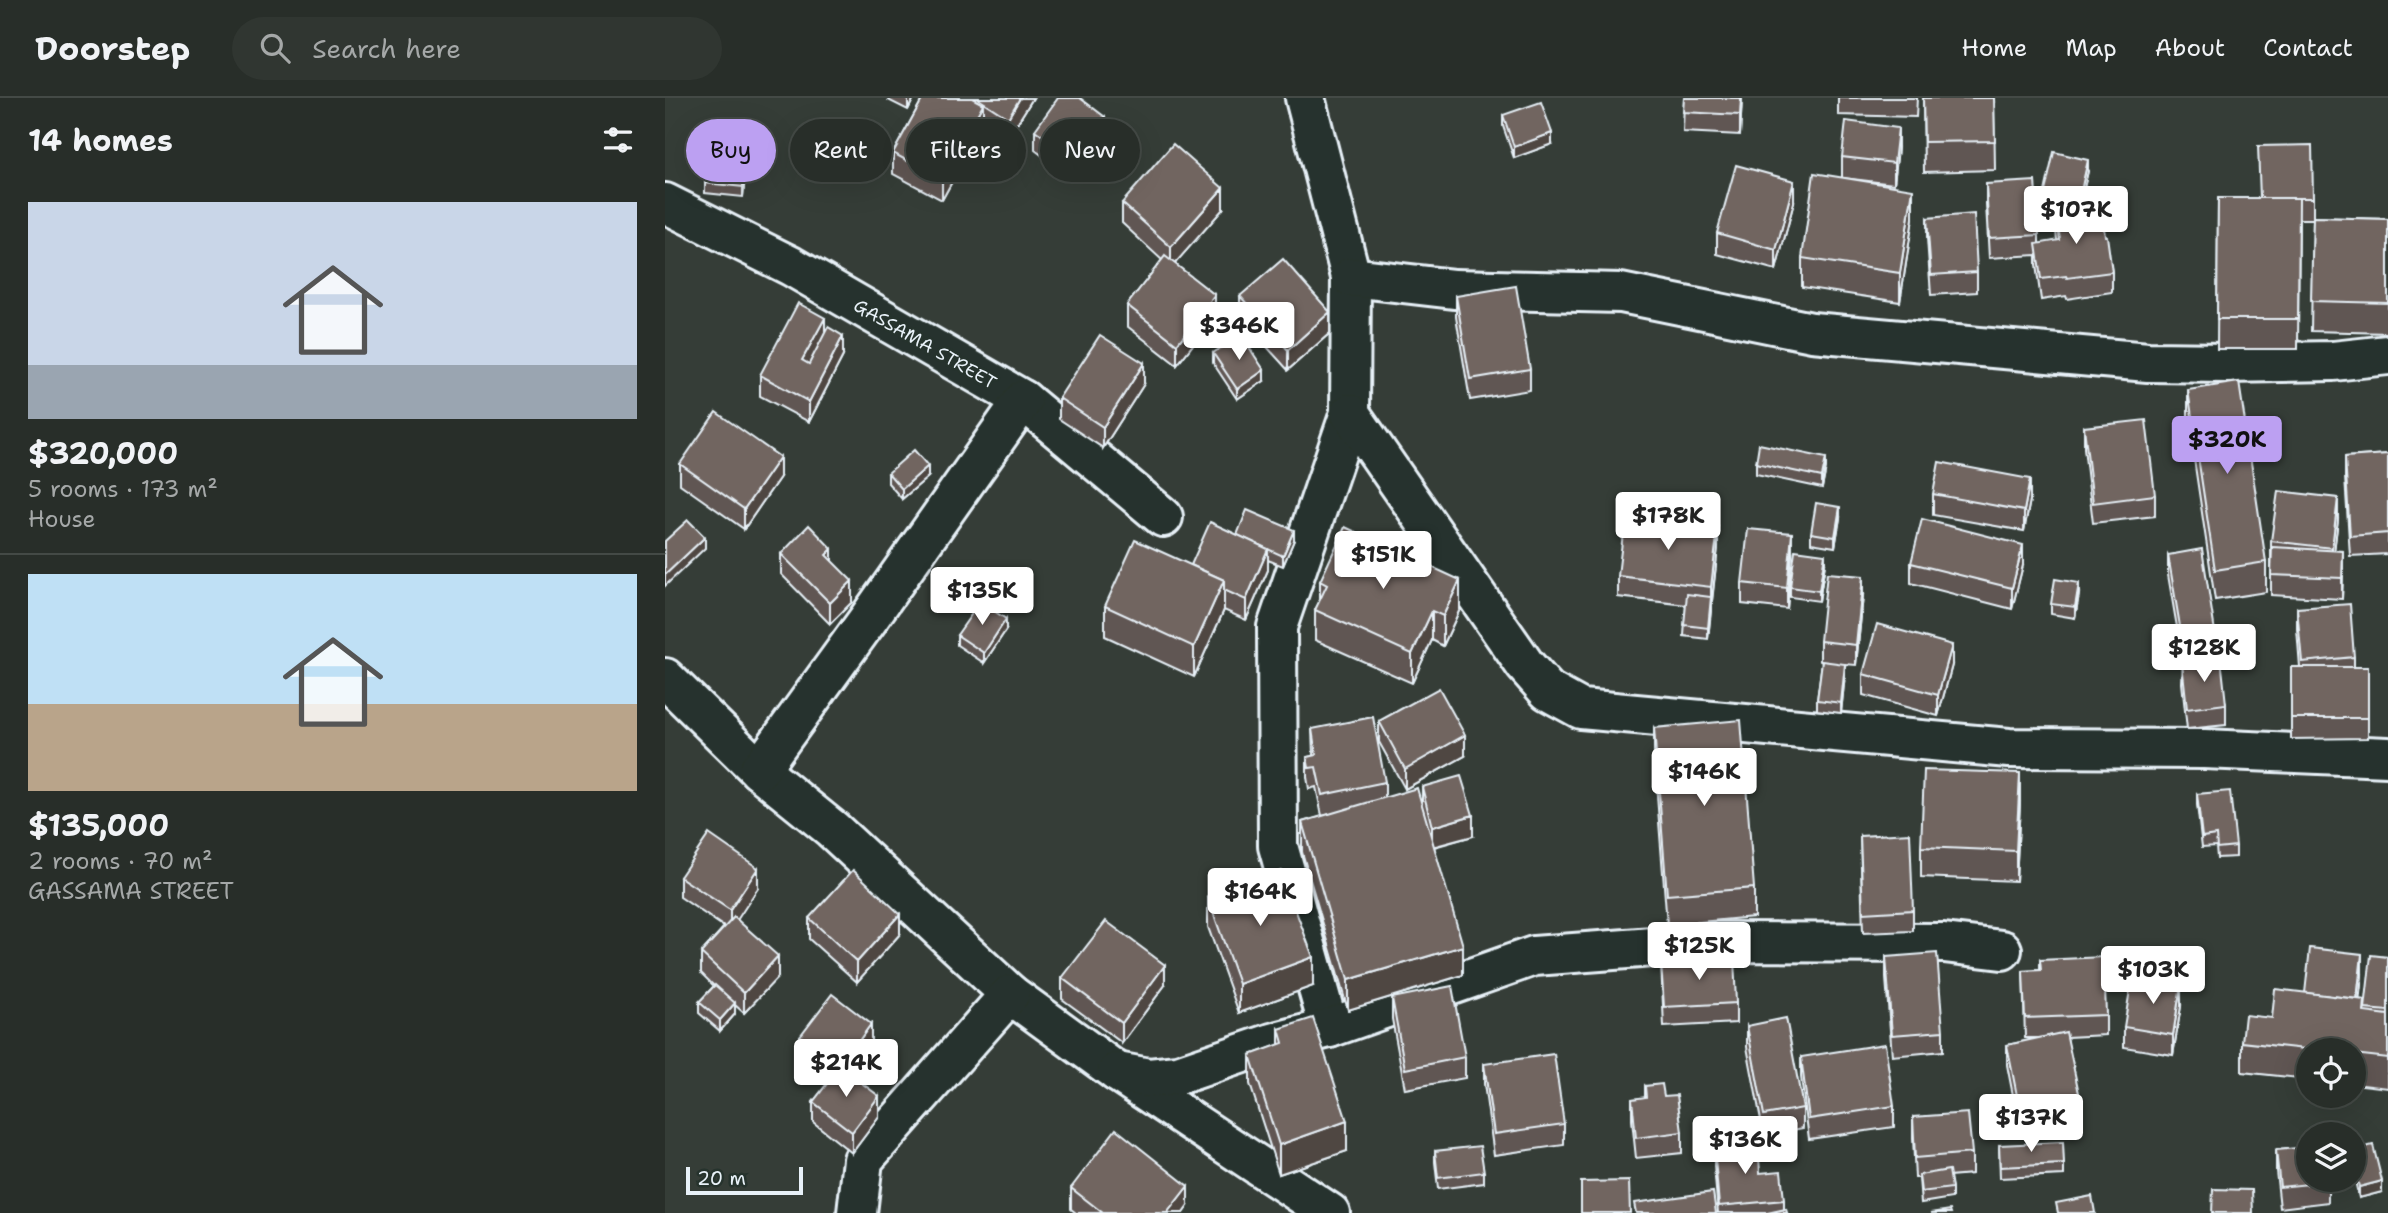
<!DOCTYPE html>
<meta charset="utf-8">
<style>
body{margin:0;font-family:"Shantell Sans",sans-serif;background:#303631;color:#f1f3f6;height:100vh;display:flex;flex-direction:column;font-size:26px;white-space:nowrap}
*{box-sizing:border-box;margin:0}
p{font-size:23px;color:#a5a8a8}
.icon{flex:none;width:38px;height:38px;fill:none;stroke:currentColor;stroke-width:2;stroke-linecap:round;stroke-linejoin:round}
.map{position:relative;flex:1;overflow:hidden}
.panel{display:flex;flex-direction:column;background:#282e29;width:665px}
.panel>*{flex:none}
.guide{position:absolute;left:21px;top:21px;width:665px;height:63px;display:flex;gap:14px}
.tools{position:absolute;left:1631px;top:940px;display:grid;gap:14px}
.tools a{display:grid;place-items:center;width:70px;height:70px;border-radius:50%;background:#282e29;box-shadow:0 7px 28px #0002,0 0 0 2px #444a46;font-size:35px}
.scale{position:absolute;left:21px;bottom:18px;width:117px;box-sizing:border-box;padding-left:7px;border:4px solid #e8f1f8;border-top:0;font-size:19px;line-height:24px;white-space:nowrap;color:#e8f1f8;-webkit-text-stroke:5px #26332d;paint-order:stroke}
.price{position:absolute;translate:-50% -60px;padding:0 16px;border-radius:7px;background:#fff;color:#222;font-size:23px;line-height:46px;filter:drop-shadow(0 2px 4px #0008)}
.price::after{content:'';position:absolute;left:50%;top:42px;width:21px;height:16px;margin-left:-10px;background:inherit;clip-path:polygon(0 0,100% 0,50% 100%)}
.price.active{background:#bca0f2;color:#111}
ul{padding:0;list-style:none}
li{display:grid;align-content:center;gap:14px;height:371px;padding:0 28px}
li+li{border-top:2px solid #444a46}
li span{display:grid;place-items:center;height:217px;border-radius:0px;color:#555}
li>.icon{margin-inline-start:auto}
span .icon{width:126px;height:126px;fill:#fffc;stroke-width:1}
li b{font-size:30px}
h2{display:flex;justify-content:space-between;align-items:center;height:84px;padding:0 28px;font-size:30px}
.tag{padding:0 24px;border-radius:32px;background:#282e29;box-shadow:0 7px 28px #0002,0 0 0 2px #444a46;font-size:24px;line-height:63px}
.tag.active{background:#bca0f2;color:#111}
header{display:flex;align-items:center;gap:42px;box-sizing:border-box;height:98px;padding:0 35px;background:#282e29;border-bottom:2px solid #444a46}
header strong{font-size:33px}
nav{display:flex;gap:38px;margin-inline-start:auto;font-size:24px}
.search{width:490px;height:63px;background:#303631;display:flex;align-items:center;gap:18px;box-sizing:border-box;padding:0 24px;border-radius:38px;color:#a5a8a8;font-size:26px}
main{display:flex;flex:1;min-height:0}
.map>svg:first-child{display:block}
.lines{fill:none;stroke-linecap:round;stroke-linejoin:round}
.street-casing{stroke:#e8f1f8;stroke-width:44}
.street{stroke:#26332d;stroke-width:38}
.wall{fill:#615753;stroke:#e8f1f8;stroke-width:2}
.shaded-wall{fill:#4f4743;stroke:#e8f1f8;stroke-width:2}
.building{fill:#716560;stroke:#e8f1f8;stroke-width:2}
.labels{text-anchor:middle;stroke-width:5;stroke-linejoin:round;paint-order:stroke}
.street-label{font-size:18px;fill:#e8f1f8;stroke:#26332d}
</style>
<header>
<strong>Doorstep</strong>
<div class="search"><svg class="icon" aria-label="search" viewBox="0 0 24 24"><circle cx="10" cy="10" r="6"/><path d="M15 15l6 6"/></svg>Search here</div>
<nav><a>Home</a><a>Map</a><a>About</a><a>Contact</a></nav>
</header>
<main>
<section class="panel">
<h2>14 homes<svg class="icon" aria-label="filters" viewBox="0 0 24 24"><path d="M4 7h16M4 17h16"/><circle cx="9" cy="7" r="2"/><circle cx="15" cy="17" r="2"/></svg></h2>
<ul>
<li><span style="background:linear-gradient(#c9d6e8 75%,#9aa5b1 0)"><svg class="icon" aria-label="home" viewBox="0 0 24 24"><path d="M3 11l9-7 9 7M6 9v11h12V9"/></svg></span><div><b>$320,000</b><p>5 rooms · 173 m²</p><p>House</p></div></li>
<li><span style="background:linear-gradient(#bfe0f5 60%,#b9a48a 0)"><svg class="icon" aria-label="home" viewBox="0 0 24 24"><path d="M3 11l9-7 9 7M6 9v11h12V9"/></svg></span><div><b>$135,000</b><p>2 rooms · 70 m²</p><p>GASSAMA STREET</p></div></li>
</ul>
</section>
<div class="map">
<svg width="1723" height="1115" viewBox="0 0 1723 1115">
<rect width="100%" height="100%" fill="#353d37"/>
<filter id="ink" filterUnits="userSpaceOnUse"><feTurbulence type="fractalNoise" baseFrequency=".0143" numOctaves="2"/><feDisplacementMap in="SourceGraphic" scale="14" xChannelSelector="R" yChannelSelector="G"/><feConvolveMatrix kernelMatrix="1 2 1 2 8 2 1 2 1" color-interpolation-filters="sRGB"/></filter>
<g filter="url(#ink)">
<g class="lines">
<defs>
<g id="street">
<path d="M640 0 686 179 685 315 612 529 613 748 664 930"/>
<path d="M0 105 126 168 358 302 498 419"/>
<path d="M686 179 789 191 956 195 1147 234 1483 264 1562 265 1668 263 1723 257"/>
<path d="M685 315 860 567 883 593 916 611 1344 650 1539 651 1723 659"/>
<path d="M0 580 94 672 167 731 345 896 452 974 665 1115"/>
<path d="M94 672 202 523 358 302"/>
<path d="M452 974 484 980 513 977 607 945 664 930 869 858 1054 844 1279 845 1337 852"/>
<path d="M192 1115 198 1062 345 896"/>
</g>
</defs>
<!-- street casing -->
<use href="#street" class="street-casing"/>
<!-- street -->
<use href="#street" class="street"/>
</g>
<!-- wall -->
<g class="wall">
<path d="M223 0H249L243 12 223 2Z"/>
<path d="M258 0H368L343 40 318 25V27L277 102 228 76V55Z"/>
<path d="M1019 0H1077L1075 37 1018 34Z"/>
<path d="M1173 0H1252L1251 19 1173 17Z"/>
<path d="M1258 0H1329L1330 72 1259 74Z"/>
<path d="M838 17 887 46 849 60 838 28Z"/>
<path d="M370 32 440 40 408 81 370 52Z"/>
<path d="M1233 50 1229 86 1178 80 1248 120 1235 204 1137 189V160L1177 80V59Z"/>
<path d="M82 59 78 99 40 95V85Z"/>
<path d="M1423 73 1414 109 1440 138 1447 174V194L1402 201 1401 198 1376 202 1371 167V157L1324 160 1321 106V86L1374 137V146L1392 143 1391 133V113L1395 112 1379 108V98Z"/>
<path d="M1553 100H1648V119L1723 121V235L1646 233 1648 121H1634L1633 251H1552Z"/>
<path d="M1129 104 1111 172 1052 156V135Z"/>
<path d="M457 105 558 111 510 165 550 218 512 267 462 228V207L497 162 457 125Z"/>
<path d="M1262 120 1312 174V194L1266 197 1262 140Z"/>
<path d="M575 198 665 235 623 272 575 219Z"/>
<path d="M791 198 865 271V292L805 302 791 219Z"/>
<path d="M548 255 599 283 572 301 548 265Z"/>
<path d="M178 258 144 324 95 298V277Z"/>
<path d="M479 286 438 350 394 321V300Z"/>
<path d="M1523 292 1601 464V494L1550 502 1523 321Z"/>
<path d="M1419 329 1490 397V418L1428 425 1419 350Z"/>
<path d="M1723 356V456L1685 458 1680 379V359Z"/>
<path d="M1091 365 1161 370 1157 390 1091 376Z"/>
<path d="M15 366 115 379 79 431 15 386Z"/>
<path d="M223 375 263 379 237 401 223 385Z"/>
<path d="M1268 396 1365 402 1359 433 1268 417Z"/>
<path d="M1175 420 1170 449 1146 445V435Z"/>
<path d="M1673 421 1669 453 1678 474 1677 501 1606 497V443Z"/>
<path d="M572 437 629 442 618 468 603 462V472L581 522 559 512 529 579 440 538V508L526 467Z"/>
<path d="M1053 449 1043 541 1019 538 1021 507 953 499V478Z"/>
<path d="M116 456 187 504 165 526 116 476Z"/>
<path d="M1127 456 1122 511 1077 506V485Z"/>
<path d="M1503 457 1551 540V561L1561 606V627L1522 631 1517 585 1518 564 1503 477Z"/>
<path d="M1246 465 1358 467 1347 511 1246 485Z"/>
<path d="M1160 466 1154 503 1125 499V489Z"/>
<path d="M655 483 795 511 778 548 767 542 747 585 650 542V512L655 503Z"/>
<path d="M1414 496 1410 520 1386 516V506Z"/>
<path d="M1198 498 1191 567 1180 566V576L1176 615 1152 612V602L1157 564 1155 563V543Z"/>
<path d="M1632 510 1689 559V569H1703V640L1626 641V569H1635L1632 531Z"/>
<path d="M341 532 319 565 292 547V537Z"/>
<path d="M1287 567 1273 618 1198 597V576Z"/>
<path d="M714 623 800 658 740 691 714 644Z"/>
<path d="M989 630 1089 790V819L1002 827 989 659Z"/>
<path d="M647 631 720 684V700L757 705V689L808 738 769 749 798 877 683 912 637 754V724L666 716 657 718 651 689 644 691 642 679V659L648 658Z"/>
<path d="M1532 696 1571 748V759L1552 760 1551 748 1537 749 1532 707Z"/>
<path d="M1355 705 1351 783 1256 779V749Z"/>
<path d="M1195 738 1248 812V833L1198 835Z"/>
<path d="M15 779 93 790 72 821 113 879 79 915 70 907V916L55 933 34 915V904L49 888 36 875V855L59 829 15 799Z"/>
<path d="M543 800 648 888 574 915 543 829Z"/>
<path d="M144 820 235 836 192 884 144 841Z"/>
<path d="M1221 859 1278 933V953L1227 958 1221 880Z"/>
<path d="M1723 859V990L1689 986V952H1643V981L1577 974V944L1640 895 1697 877 1694 901 1700 911Z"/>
<path d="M1375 862 1441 917V937L1402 939 1415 1021 1355 1033 1342 967V947L1374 940H1360L1358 873 1375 872Z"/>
<path d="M996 864 1071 905V925L999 929Z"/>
<path d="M397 880 500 887 457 945 397 901Z"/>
<path d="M727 900 800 959V980L740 991 727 921Z"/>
<path d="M1516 908 1508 957 1459 949V929Z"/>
<path d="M1082 928 1138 1010V1030L1099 1038 1082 949Z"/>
<path d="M614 931 682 1053 614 1076 585 986V957L614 947Z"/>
<path d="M135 938 206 947 185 976 214 1019 187 1055 148 1024V1004L165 982 135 959Z"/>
<path d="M1136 959 1229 1008V1029L1144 1041 1136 979Z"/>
<path d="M819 966 899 1026V1047L829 1057 819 986Z"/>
<path d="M980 988 1017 1034V1055L971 1060 967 1022V1001L980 1000Z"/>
<path d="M1248 1019 1307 1055V1076L1284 1078 1287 1090V1100L1256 1105 1254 1080H1250L1248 1040Z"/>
<path d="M1334 1047 1399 1066V1077L1335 1080Z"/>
<path d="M1049 1048 1095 1075 1119 1102V1111L1122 1115H1053L1049 1068Z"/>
<path d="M1611 1052 1663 1082V1104L1615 1110 1611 1073Z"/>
<path d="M1689 1052 1717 1094 1694 1100 1689 1079Z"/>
<path d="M770 1053 819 1074V1085L773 1091 770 1064Z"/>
<path d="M406 1090 523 1108 518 1115H411L406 1111Z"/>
</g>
<!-- shaded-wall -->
<g class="shaded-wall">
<path d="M243 0H249L243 12Z"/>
<path d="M355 0H368L343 40V20Z"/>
<path d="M1076 0H1077L1075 37V17Z"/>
<path d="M318 6V27L277 102V82Z"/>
<path d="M440 19V40L408 81V61Z"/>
<path d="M1233 30V50L1229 86V65Z"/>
<path d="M887 35V46L849 60V49Z"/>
<path d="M82 48V59L78 99V89Z"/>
<path d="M1423 62V73L1413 116V106Z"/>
<path d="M1129 83V104L1111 172V152Z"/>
<path d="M558 90V111L506 170V149Z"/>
<path d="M1248 91V120L1235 204V175Z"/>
<path d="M550 197V218L512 267V246Z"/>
<path d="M665 214V235L623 272V252Z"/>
<path d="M160 220V240L137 283V262Z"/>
<path d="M178 238V258L144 324V304Z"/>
<path d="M479 265V286L438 350V329Z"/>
<path d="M599 272V283L572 301V291Z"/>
<path d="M115 359V379L79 431V411Z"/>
<path d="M1161 360V370L1157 390V379Z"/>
<path d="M263 368V379L237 401V391Z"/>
<path d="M1365 381V402L1359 433V413Z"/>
<path d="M1673 400V421L1667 471V450Z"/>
<path d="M1175 409V420L1170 449V439Z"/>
<path d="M1053 429V449L1046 510V489Z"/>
<path d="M629 432V442L618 468V458Z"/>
<path d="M1127 435V456L1122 511V490Z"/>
<path d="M40 439V450L0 488V477Z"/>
<path d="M1358 447V467L1347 511V490Z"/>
<path d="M167 451V471L161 457Z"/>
<path d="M603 451V472L581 522V502Z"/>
<path d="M1678 453V474L1677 501V480Z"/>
<path d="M1160 456V466L1154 503V493Z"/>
<path d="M1198 478V498L1191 567V547Z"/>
<path d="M559 482V512L529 579V549Z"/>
<path d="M795 482V511L778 548V518Z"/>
<path d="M187 483V504L165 526V505Z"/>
<path d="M1414 485V496L1410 520V509Z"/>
<path d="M1046 499V510L1043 541V530Z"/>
<path d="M767 513V542L747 585V556Z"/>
<path d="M341 521V532L319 565V555Z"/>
<path d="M1287 547V567L1273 618V597Z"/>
<path d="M1180 566V576L1176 615V605Z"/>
<path d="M800 637V658L740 691V671Z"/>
<path d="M1355 675V705L1351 783V753Z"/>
<path d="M808 717V738L767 749V729Z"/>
<path d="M93 770V790L65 833V812Z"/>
<path d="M235 816V836L192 884V864Z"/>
<path d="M798 848V877L683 912V882Z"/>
<path d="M1697 856V877L1692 924V903Z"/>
<path d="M113 858V879L79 915V895Z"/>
<path d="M648 859V888L574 915V886Z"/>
<path d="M500 867V887L457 945V925Z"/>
<path d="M1516 887V908L1508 957V937Z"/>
<path d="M70 905V916L55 933V922Z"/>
<path d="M206 926V947L175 989V969Z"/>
<path d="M214 998V1019L187 1055V1034Z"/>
<path d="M1415 1000V1021L1355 1033V1013Z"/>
<path d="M682 1023V1053L614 1076V1047Z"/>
<path d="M1717 1083V1094L1694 1100V1089Z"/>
<path d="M523 1088V1108L518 1115H502Z"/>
</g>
<!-- building -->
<g class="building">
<path d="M258 0H307L318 6 277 82 228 55Z"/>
<path d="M312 0H355L343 20Z"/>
<path d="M393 0H415L440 19 408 61 370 32Z"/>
<path d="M1019 0H1076L1075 17 1018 14Z"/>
<path d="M1258 0H1329L1330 43 1259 44Z"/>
<path d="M876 4 887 35 849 49 838 17Z"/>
<path d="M1181 23 1233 30 1229 65 1177 59Z"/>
<path d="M44 44 82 48 78 89 40 85Z"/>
<path d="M508 46 558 90 506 149 457 105Z"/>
<path d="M1647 47 1648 100H1595L1593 48Z"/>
<path d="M1389 54 1423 62 1413 106 1379 98Z"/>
<path d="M1071 67 1129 83 1111 152 1052 135Z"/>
<path d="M1149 75 1248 91 1235 175 1137 160Z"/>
<path d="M1370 83 1374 137 1324 140 1321 86Z"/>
<path d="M1553 100H1634L1633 221H1552Z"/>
<path d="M1436 107 1440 138H1442L1447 174 1402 180 1401 178 1376 181 1371 146 1395 142 1391 113Z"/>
<path d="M1309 116 1312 174 1266 177 1262 120Z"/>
<path d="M1648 119 1723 121V205L1646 203Z"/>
<path d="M500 158 550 197 512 246 462 207Z"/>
<path d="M618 161 665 214 623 252 575 198Z"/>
<path d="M851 188 865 271 805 281 791 198Z"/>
<path d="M133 205 160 220 137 262 144 266 163 229 178 238 144 304 95 277Z"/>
<path d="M435 237 479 265 438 329 394 300Z"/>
<path d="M576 237 599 272 572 291 548 255Z"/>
<path d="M1574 284 1601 464 1550 472 1523 292Z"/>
<path d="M51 314 115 359 79 411 15 366Z"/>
<path d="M1481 322 1490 397 1428 405 1419 329Z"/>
<path d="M1094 346 1161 360 1157 379 1091 365Z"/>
<path d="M249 352 263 368 237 391 223 375Z"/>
<path d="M1723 356V435L1685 438 1680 359Z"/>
<path d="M1274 364 1365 381 1359 413 1268 396Z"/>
<path d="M1613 393 1673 400 1667 450 1606 443Z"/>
<path d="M1151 405 1175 409 1170 439 1146 435Z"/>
<path d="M582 412 629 432 618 458 572 437Z"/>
<path d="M960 418 1053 429 1046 489 953 478Z"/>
<path d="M1257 421 1358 447 1347 490 1246 465Z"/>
<path d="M23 422 40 439 0 477V443Z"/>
<path d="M545 424 603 451 581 502 559 492V482L526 467Z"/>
<path d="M144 427 167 451 161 457 187 483 165 505 116 456Z"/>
<path d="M680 429 795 482 778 518 767 513 747 556 650 512 662 487 655 483Z"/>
<path d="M1083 431 1127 435 1122 490 1077 485Z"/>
<path d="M470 442 559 482 529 549 440 508Z"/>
<path d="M1607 449 1678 453 1677 480 1606 477Z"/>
<path d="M1537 451 1551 540 1518 546 1503 457Z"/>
<path d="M1130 452 1160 456 1154 493 1125 489Z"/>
<path d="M1162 475 1198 478 1191 547 1155 543Z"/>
<path d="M1390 481 1414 485 1410 509 1386 506Z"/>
<path d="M1022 496 1046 499 1043 530 1019 527Z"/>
<path d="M315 504 341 521 319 555 292 537Z"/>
<path d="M1685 506 1689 559 1637 564 1632 510Z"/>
<path d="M1212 526 1287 547 1273 597 1198 576Z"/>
<path d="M1556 560 1561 606 1522 611 1517 565Z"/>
<path d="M1157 563 1180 566 1176 605 1152 602Z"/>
<rect x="1626" y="569" width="77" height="51"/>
<path d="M774 590 800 637 740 671 714 623Z"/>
<path d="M708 619 720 684 657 697 651 669 644 670 642 659 651 657 647 631Z"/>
<path d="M1076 622 1089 790 1002 797 989 630Z"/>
<path d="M1259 672 1355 675 1351 753 1256 749Z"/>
<path d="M796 678 808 717 767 729 757 689Z"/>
<path d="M752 690 798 848 683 882 637 724Z"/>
<path d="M1565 693 1571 748 1552 750 1551 737 1537 739 1532 696Z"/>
<path d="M1245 735 1248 812 1198 815 1195 738Z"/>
<path d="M44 736 93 770 65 812 15 779Z"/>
<path d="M188 772 235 816 192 864 144 820Z"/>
<path d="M616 773 648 859 574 886 543 800Z"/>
<path d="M69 819 113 858 79 895 36 855Z"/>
<path d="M441 823 500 867 457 925 397 880Z"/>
<path d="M1645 850 1697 856 1692 901 1640 895Z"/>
<path d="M1272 855 1278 933 1227 937 1221 859Z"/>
<path d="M1706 857 1723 859V913L1700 911Z"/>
<path d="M1439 859 1441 917 1360 920 1358 873 1376 872 1375 862Z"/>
<path d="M1069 860 1071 905 999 909 996 864Z"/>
<path d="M1467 879 1516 887 1508 937 1459 929Z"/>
<path d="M50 887 70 905 55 922 34 904Z"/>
<path d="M787 888 800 959 740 971 727 900Z"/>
<path d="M1610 891 1700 902 1699 914 1723 917V960L1689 956V952H1649L1577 944 1580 917 1607 920Z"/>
<path d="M167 896 206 926 175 969 135 938Z"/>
<path d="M648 920 682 1023 614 1047 585 957 618 945 614 931Z"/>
<path d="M1121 920 1138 1010 1099 1017 1082 928Z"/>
<path d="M1401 934 1415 1000 1355 1013 1342 947Z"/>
<path d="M1220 946 1229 1008 1144 1021 1136 959Z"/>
<path d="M889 956 899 1026 829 1036 819 966Z"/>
<path d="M175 969 214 998 187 1034 148 1004Z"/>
<path d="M997 986 999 998 1012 997 1017 1034 971 1040 967 1001 981 999 980 988Z"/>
<path d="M1303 1015 1307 1055 1250 1060 1248 1019Z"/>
<path d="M451 1031 523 1088 502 1115H438L406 1090Z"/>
<path d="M1093 1044 1095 1075 1116 1073 1119 1102 1054 1108 1049 1048Z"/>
<path d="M1398 1044 1399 1066 1335 1069 1334 1047Z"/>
<path d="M1708 1047 1717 1083 1694 1089 1689 1068V1052Z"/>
<path d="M815 1048 819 1074 773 1080 770 1053Z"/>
<path d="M1643 1049V1082H1663V1084L1615 1089 1611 1052Z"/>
<path d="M1284 1072 1287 1090 1256 1094 1254 1077Z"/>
<path d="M964 1083 965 1115H916V1084Z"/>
<path d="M1548 1091 1587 1092 1588 1115H1547Z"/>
<path d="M1048 1094 1051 1115H971L969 1105Z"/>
<path d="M1427 1098 1430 1115H1393L1391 1105Z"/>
<path d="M1121 1111 1122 1115H1102Z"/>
<path d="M1285 1112 1286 1115H1266Z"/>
</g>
</g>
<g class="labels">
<!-- street labels -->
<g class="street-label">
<text transform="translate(260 246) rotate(30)" y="6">GASSAMA STREET</text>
</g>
</g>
</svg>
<div class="tools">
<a><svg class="icon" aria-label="locate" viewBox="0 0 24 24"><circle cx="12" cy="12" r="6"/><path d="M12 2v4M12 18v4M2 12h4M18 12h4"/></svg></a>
<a><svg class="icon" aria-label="layers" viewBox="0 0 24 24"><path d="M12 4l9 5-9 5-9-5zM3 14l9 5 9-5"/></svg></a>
</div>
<div class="scale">20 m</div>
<b class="price" style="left:1411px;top:148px">$107K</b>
<b class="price" style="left:574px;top:264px">$346K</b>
<b class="price active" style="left:1562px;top:378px">$320K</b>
<b class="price" style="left:1003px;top:454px">$178K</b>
<b class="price" style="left:718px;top:493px">$151K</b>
<b class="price" style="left:317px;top:529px">$135K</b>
<b class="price" style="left:1539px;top:586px">$128K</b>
<b class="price" style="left:1039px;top:710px">$146K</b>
<b class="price" style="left:595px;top:830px">$164K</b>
<b class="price" style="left:1034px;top:884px">$125K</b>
<b class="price" style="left:1488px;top:908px">$103K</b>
<b class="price" style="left:181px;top:1001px">$214K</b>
<b class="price" style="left:1366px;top:1056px">$137K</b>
<b class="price" style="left:1080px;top:1078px">$136K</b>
<div class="guide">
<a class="tag active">Buy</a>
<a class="tag">Rent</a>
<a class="tag">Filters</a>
<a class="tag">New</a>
</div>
</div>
</main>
